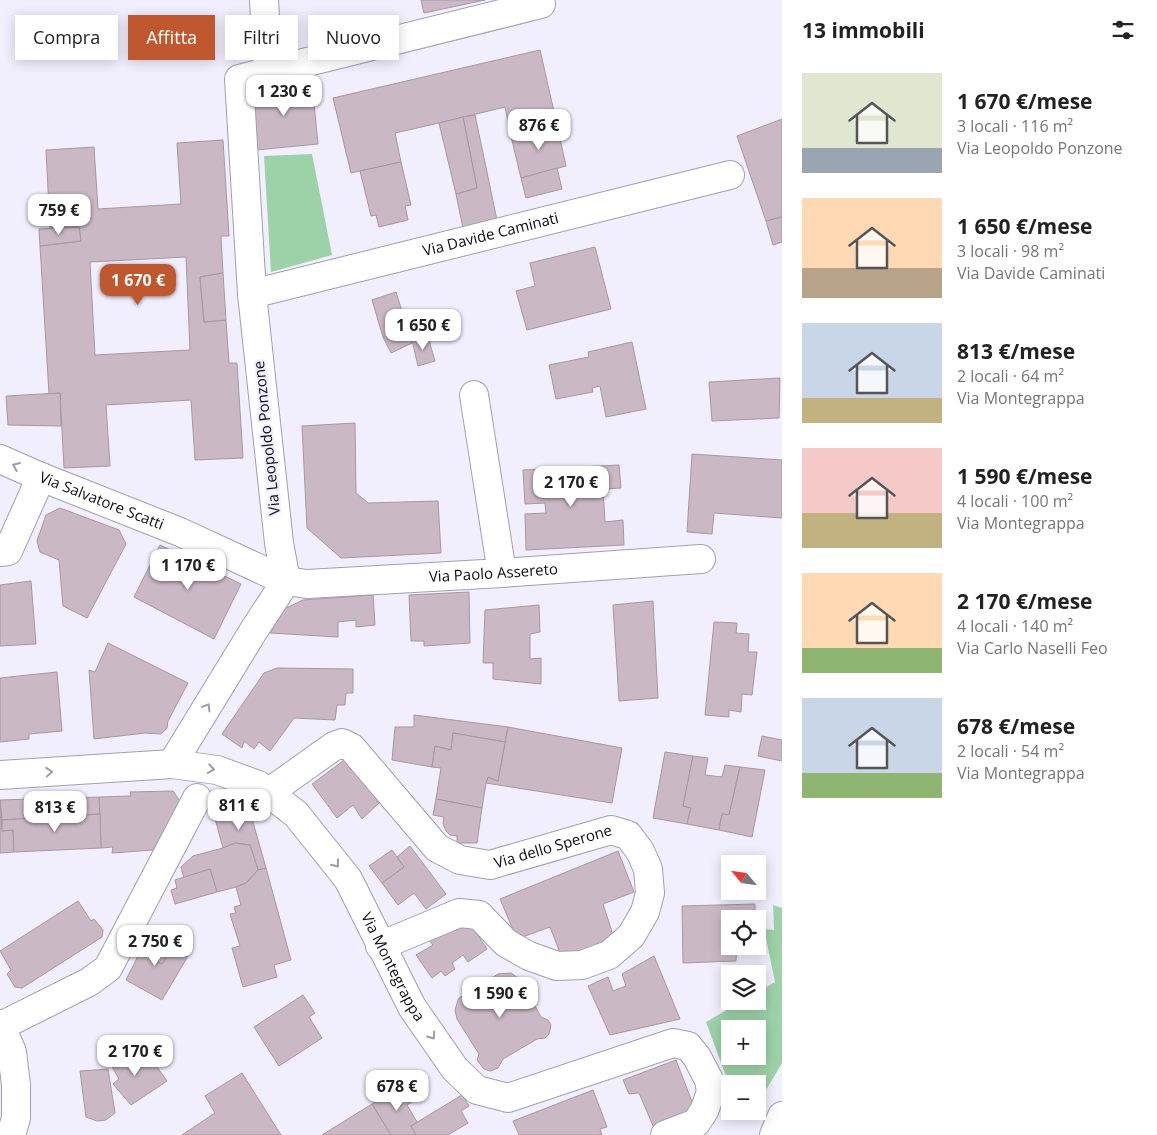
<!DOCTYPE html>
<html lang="it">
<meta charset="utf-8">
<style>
body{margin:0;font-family:"Open Sans",sans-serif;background:#f6f6f6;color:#222;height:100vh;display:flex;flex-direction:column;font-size:19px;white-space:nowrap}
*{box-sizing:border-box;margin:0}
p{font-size:16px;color:#767676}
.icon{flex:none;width:28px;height:28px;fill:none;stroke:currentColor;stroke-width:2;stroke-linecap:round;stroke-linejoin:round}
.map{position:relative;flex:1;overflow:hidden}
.drawer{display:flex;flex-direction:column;background:#fff;width:375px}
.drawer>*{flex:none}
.banner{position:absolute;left:15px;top:15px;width:475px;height:45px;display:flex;gap:10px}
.needle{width:32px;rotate:299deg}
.fabs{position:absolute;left:721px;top:855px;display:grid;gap:10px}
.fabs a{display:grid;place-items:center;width:45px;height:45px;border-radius:0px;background:#fff;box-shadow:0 2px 12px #0003;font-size:25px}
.price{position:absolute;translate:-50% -42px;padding:0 11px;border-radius:10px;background:#fff;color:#222;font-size:16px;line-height:32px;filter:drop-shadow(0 1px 2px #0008)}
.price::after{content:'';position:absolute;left:50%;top:30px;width:15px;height:11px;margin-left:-8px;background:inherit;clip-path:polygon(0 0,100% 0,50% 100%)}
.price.selected{background:#bf582f;color:#fff}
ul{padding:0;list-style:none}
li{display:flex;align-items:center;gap:15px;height:125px;padding:0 20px}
li span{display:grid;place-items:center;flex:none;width:140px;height:100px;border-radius:0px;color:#555}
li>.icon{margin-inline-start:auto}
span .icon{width:60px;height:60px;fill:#fffc;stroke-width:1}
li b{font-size:21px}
h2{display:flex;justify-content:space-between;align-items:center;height:60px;padding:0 20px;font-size:21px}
.tag{padding:0 18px;border-radius:0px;background:#fff;box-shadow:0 2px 12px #0003;font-size:18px;line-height:45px}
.tag.selected{background:#bf582f;color:#fff}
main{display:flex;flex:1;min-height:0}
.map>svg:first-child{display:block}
.green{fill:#9dd2a8;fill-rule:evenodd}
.building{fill:#cab9c5;stroke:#a797a2;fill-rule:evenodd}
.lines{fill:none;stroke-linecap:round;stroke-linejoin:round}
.minor-casing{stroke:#a29eaf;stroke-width:30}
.minor{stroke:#fff;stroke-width:28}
.oneway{stroke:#9e9da0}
.labels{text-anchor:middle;stroke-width:4.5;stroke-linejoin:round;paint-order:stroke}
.street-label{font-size:15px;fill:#0d0b11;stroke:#f1eefd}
</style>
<main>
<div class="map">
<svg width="782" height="1135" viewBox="0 0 782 1135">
<rect width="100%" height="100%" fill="#f1eefd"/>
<!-- green -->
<g class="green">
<path d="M312 154 332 255 271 272 264 156Z"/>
<path d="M773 905 782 908V1063L766 1090 758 1111V1084H730V1087L706 1022 742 1001H758V992L775 982 764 929 774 930ZM730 1029H758V1056H730Z"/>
</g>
<!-- building -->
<g class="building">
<path d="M421 0H485L424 13Z"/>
<path d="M540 50 557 125 511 136 505 107 439 123 395 133 401 162 351 173 333 98Z"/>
<path d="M312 83 318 144 256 150 250 90Z"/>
<path d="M475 115 498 225 464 233 456 194 477 188 463 117Z"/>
<path d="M463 117 477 188 456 194 439 123Z"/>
<path d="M782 119V217L766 221 737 136Z"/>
<path d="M557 125 566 166 521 178 511 136Z"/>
<path d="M223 140 229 236H221L223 273 200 277 204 322 226 320 229 363H237L243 458 195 460 191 400 106 405 110 466 64 468 60 393 49 394 40 246 81 241 79 227 50 229 46 150 94 147 98 209 181 204 177 143ZM186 257 190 350 95 355 90 262Z"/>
<path d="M401 162 411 205 405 206 408 220 379 227 376 215 371 216 360 171Z"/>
<path d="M557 168 562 189 526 198 521 178Z"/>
<path d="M782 217V242L773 245 766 221Z"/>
<path d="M79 227 81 241 40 246 39 229Z"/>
<path d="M595 247 611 309 527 330 516 291 535 286 530 263Z"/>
<path d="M223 273 226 320 204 322 200 277Z"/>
<path d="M396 292 412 343 391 353 383 337 372 300Z"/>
<path d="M428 337 435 361 418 366 412 340Z"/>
<path d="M632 342 646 409 606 417 600 386 592 388 593 392 556 399 549 365 589 357 588 352Z"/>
<path d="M780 378 779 418 712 421 709 382Z"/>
<path d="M60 393 61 426 8 425 6 396Z"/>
<path d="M355 423 356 493 368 503 438 501 441 553 341 558 307 528 302 426Z"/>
<path d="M692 454 782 460V518L714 513 712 534 687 532Z"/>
<path d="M619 465 621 488 603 489 605 522 623 520 624 545 526 550 525 514 546 513 545 503 525 504 523 470Z"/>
<path d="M60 508 119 530 126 544 87 618 63 606 59 560 40 552 37 541 46 515Z"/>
<path d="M160 545 241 584 214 639 134 597Z"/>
<path d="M31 581 36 644 0 646V585Z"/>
<path d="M469 592 470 643 424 646V641H411L409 595Z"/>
<path d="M373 595 375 625 356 627V620L338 622V637L270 633 284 609 303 600Z"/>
<path d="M653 601 658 698 619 701 613 605Z"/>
<path d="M539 605 540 632 530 634V659L541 658V684L493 679V663H483L485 610Z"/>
<path d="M714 622 737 623 736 633 749 634 748 652H757L752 695 742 694 741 712 729 710V717L705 715Z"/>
<path d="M108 643 188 683 168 721 167 728 161 734 145 733 94 739 89 670 95 672Z"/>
<path d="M277 668 353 669V693H346L345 705H337L335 720 294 718 270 751 259 742 254 749 244 741 242 748 222 734 264 673Z"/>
<path d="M57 672 62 731 29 734V739L0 742V678Z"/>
<path d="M414 715 508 727 505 742 453 733 451 750 435 746 432 767 392 760 395 727H414Z"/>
<path d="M508 727 622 748 612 803 486 783 488 777 498 781Z"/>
<path d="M453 733 505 742 498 781 488 777 486 783 482 808 436 799 441 768 432 767 435 746 451 750Z"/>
<path d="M762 736 782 740V761L758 756Z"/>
<path d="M665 752 693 756 683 806 691 808 687 824 653 818Z"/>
<path d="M693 756 708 758 705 775 722 777 725 765 740 767 729 815 722 814 719 830 687 824 691 808 683 806Z"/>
<path d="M347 758 379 803 362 819 353 805 337 818 312 784Z"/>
<path d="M740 767 765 770 752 837 719 830 722 814 729 815Z"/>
<path d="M173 791 181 803 153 850 112 853 113 847 101 848 99 797 131 796 130 792Z"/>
<path d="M99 797 100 814 2 820 0 800Z"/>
<path d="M436 799 482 808 477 843H457V836L450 835 446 831 443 824 444 817 433 815Z"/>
<path d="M0 800 2 831 13 830 14 852 0 853Z"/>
<path d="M230 806 232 812 249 808 266 868 258 870 250 845 235 843 223 848 213 811Z"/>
<path d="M100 814 101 848 14 852 13 830 2 831V820Z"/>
<path d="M235 843 250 845 258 870 246 883 236 887 217 892 210 869 184 878 181 867 193 856 223 848Z"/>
<path d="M410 846 446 894 426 909 414 893 398 905 382 883 404 867 397 857Z"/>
<path d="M392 850 404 867 382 883 369 866Z"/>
<path d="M618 851 634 892 603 904 614 938 580 958 563 960 550 927 517 939 500 899Z"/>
<path d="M266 868 291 960 274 965 277 977 243 987 232 948 240 946 230 914 236 913 234 907 241 905 236 887 246 883 258 870Z"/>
<path d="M210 869 217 892 175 904 171 890 177 888 175 880Z"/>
<path d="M78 901 91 921 94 919 103 930 102 937 22 988 15 987 7 974 11 970 0 951Z"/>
<path d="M755 904V919H730V946H737L736 961 683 963 682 906Z"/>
<path d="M469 922 487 949 468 962 463 955 452 963 455 969 445 976 441 971 432 978 416 955 433 945 429 940 453 926 456 931Z"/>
<path d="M146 929 160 938 148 957 162 964 173 946 188 956 162 1000 126 980 139 954 135 950Z"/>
<path d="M160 938 173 946 162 964 148 957Z"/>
<path d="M654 956 680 1019 610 1035 588 986 608 977 613 991 626 986 622 974Z"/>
<path d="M511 973 521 980 541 1017 548 1020 551 1025 549 1034 545 1038 537 1039 503 1059 498 1068 490 1071 484 1069 477 1060 479 1054 457 1019 455 1010 458 1000 459 998 498 974Z"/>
<path d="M303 995 315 1013 309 1017 322 1038 279 1066 254 1027Z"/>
<path d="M124 1050 140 1067 152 1060 167 1081 131 1105 113 1084 119 1079 111 1065V1056L116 1051Z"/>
<path d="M676 1060 696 1112 654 1128 639 1093 629 1094 623 1080Z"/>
<path d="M108 1069 115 1113 106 1120 97 1121 86 1117 80 1071Z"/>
<path d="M242 1073 281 1135H182L215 1113 205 1096Z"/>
<path d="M405 1084 415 1100 407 1105 417 1122 411 1126 416 1135H391L372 1104Z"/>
<path d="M593 1090 607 1127 600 1129 602 1135H519L513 1121Z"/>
<path d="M462 1095 469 1106 461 1111 468 1123 448 1135H416L411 1126Z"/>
<path d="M372 1104 391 1135H322Z"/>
</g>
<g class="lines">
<defs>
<g id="minor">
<path d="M264 0 268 72"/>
<path id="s1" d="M252 294 730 175"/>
<path d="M474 395 502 573"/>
<path id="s2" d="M0 459 41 477 180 532 286 581 307 584 502 573 701 559"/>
<path d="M0 552 8 551 41 477"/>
<path d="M172 764 254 630 286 581 279 543 252 294 239 79 541 4"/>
<path id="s3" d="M0 775 172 764 217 770 258 785 296 814 348 879 412 1007 455 1069 477 1090 508 1098 673 1043 688 1046 697 1057 709 1080 711 1092 704 1111 696 1123 665 1135"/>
<path id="s4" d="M268 793 334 746 342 743 352 748 437 848 460 860 490 865 611 830 628 835 640 851 648 869 650 893 645 912 631 936 609 955 582 965 557 966 529 956 506 943 479 915 459 913 380 946"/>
<path d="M0 1024 12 1052 16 1085V1118L11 1135"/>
<path d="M1 1026 89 982 108 968 197 798"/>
<path d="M774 1135 782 1116"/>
</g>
</defs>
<!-- minor casing -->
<use href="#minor" class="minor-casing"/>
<!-- minor -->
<use href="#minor" class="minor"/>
</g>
<!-- one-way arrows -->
<defs><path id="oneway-chevron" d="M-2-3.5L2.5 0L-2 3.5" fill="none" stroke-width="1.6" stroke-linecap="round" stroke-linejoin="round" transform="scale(1.25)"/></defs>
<g class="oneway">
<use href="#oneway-chevron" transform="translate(16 466) rotate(-157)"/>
<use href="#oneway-chevron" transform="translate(207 707) rotate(-59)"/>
<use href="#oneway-chevron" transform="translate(211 769) rotate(9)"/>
<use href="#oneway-chevron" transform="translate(49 772) rotate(-4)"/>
<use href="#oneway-chevron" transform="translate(336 864) rotate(52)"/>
<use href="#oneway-chevron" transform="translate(432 1036) rotate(55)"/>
</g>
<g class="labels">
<!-- street labels -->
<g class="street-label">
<text dy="5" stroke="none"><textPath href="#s1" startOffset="246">Via Davide Caminati</textPath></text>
<text transform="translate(267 438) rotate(-96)" y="5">Via Leopoldo Ponzone</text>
<text dy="5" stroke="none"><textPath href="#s2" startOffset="110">Via Salvatore Scatti</textPath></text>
<text dy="5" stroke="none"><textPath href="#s2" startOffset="519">Via Paolo Assereto</textPath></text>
<text dy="5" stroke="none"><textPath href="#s4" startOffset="354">Via dello Sperone</textPath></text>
<text dy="5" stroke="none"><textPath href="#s3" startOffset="491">Via Montegrappa</textPath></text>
</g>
</g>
</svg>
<div class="fabs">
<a><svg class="needle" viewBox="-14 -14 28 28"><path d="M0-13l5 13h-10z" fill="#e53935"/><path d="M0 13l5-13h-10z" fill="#767676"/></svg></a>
<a><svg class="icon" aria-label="locate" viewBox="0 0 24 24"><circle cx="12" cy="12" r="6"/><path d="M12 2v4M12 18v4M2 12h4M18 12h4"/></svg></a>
<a><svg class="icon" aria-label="layers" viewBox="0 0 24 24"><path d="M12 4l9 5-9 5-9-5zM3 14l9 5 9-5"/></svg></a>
<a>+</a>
<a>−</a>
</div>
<b class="price" style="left:284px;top:117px">1 230 €</b>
<b class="price" style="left:539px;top:151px">876 €</b>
<b class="price" style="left:59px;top:236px">759 €</b>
<b class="price selected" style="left:138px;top:306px">1 670 €</b>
<b class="price" style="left:423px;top:351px">1 650 €</b>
<b class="price" style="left:571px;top:508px">2 170 €</b>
<b class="price" style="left:188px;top:591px">1 170 €</b>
<b class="price" style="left:239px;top:831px">811 €</b>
<b class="price" style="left:55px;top:833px">813 €</b>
<b class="price" style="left:155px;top:967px">2 750 €</b>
<b class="price" style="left:500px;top:1019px">1 590 €</b>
<b class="price" style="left:135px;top:1077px">2 170 €</b>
<b class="price" style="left:397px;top:1112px">678 €</b>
<div class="banner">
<a class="tag">Compra</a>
<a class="tag selected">Affitta</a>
<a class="tag">Filtri</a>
<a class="tag">Nuovo</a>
</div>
</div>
<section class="drawer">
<h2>13 immobili<svg class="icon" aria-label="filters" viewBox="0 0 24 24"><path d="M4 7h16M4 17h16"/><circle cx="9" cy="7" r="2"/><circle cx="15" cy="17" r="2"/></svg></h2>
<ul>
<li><span style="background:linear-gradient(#dfe7d0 75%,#9aa5b1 0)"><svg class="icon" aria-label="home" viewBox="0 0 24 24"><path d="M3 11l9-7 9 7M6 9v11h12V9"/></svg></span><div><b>1 670 €/mese</b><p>3 locali · 116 m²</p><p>Via Leopoldo Ponzone</p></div></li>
<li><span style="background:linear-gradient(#ffd9b3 70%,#b9a48a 0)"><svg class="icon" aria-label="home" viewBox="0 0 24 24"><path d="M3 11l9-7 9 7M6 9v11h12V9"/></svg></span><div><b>1 650 €/mese</b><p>3 locali · 98 m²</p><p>Via Davide Caminati</p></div></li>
<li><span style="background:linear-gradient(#c9d6e8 75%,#c2b280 0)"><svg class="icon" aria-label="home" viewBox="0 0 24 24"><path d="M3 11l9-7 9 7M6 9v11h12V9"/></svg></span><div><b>813 €/mese</b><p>2 locali · 64 m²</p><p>Via Montegrappa</p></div></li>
<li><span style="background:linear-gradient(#f6c9c9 65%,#c2b280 0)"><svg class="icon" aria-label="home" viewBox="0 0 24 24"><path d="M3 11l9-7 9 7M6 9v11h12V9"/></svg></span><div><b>1 590 €/mese</b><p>4 locali · 100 m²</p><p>Via Montegrappa</p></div></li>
<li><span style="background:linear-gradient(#ffd9b3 75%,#8fb573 0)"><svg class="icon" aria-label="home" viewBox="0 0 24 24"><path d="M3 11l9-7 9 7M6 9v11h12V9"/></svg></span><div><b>2 170 €/mese</b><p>4 locali · 140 m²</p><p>Via Carlo Naselli Feo</p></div></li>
<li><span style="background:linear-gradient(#c9d6e8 75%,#8fb573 0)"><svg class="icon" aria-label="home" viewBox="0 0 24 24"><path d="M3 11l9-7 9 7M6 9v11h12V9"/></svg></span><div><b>678 €/mese</b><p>2 locali · 54 m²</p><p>Via Montegrappa</p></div></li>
</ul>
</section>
</main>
